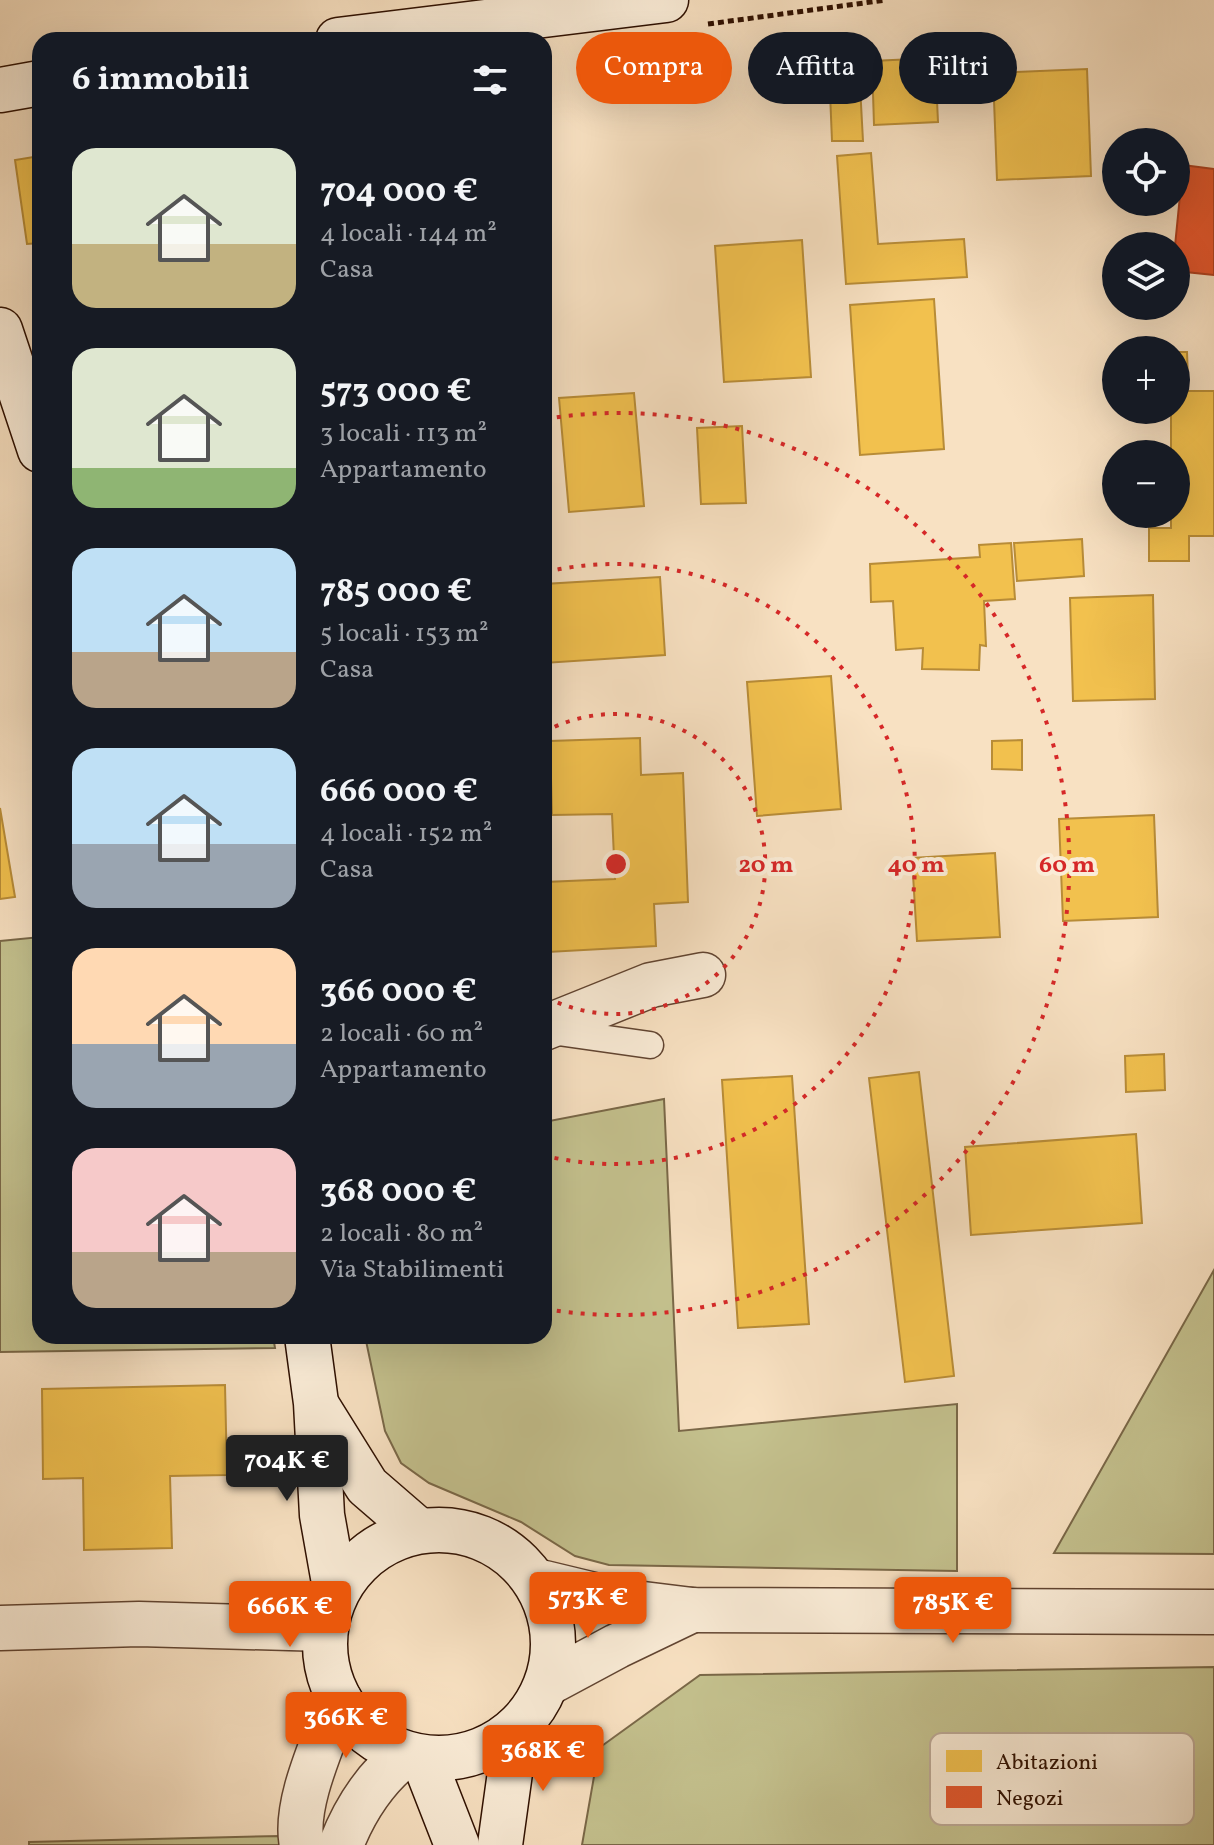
<!DOCTYPE html>
<html lang="it">
<meta charset="utf-8">
<style>
body{margin:0;font-family:Vollkorn,serif;background:#242831;color:#f1f3f6;height:100vh;display:flex;flex-direction:column;font-size:30px;white-space:nowrap}
*{box-sizing:border-box;margin:0}
p{font-size:26px;color:#9ea1a6}
.icon{flex:none;width:44px;height:44px;fill:none;stroke:currentColor;stroke-width:2;stroke-linecap:round;stroke-linejoin:round}
.map{position:relative;flex:1;overflow:hidden}
.details{position:absolute;left:32px;top:32px;width:520px;height:1312px;display:flex;flex-direction:column;background:#171b24;border-radius:24px;box-shadow:0 8px 32px #0002}
.details>*{flex:none}
.banner{position:absolute;left:576px;top:32px;width:518px;height:72px;display:flex;gap:16px}
.fabs{position:absolute;left:1102px;top:128px;display:grid;gap:16px}
.fabs a{display:grid;place-items:center;width:88px;height:88px;border-radius:50%;background:#171b24;box-shadow:0 8px 32px #0002;font-size:40px}
.price{position:absolute;translate:-50% -68px;padding:0 18px;border-radius:8px;background:#ea580c;color:#fff;font-size:26px;line-height:52px;filter:drop-shadow(0 2px 4px #0008)}
.price::after{content:'';position:absolute;left:50%;top:48px;width:24px;height:18px;margin-left:-12px;background:inherit;clip-path:polygon(0 0,100% 0,50% 100%)}
.price.selected{background:#222;color:#fff}
ul{padding:0;list-style:none}
li{display:flex;align-items:center;gap:24px;height:200px;padding:0 40px}
li span{display:grid;place-items:center;flex:none;width:224px;height:160px;border-radius:24px;color:#555}
li>.icon{margin-inline-start:auto}
span .icon{width:96px;height:96px;fill:#fffc;stroke-width:1}
li b{font-size:34px}
h2{display:flex;justify-content:space-between;align-items:center;height:96px;padding:0 40px;font-size:34px}
.chip{padding:0 28px;border-radius:36px;background:#171b24;box-shadow:0 8px 32px #0002;font-size:28px;line-height:72px}
.chip.selected{background:#ea580c;color:#fff}
.map>svg:first-child{display:block}
.green{fill:#c4c18e;stroke:#7a6848;stroke-width:2}
.homes{fill:#f2c14e;stroke:#b88c37;stroke-width:2}
.shops{fill:#e4572e;stroke:#ae4220;stroke-width:2}
.lines{fill:none;stroke-linecap:round;stroke-linejoin:round}
.lane-casing{stroke:#614431;stroke-width:29}
.street-casing{stroke:#614431;stroke-width:47}
.secondary-casing{stroke:#2f1001;stroke-width:47}
.path{stroke:#2f1001;stroke-width:5;stroke-dasharray:6 4;stroke-linecap:butt}
.lane{stroke:#faecd7;stroke-width:26}
.street{stroke:#faecd7;stroke-width:44}
.secondary{stroke:#faecd7;stroke-width:44}
.ring{fill:none;stroke:#d62828;stroke-width:4;stroke-dasharray:4 8}
.key{fill:#faecd7;stroke:#bdaa97;stroke-width:2}
.key-label{font-size:22px;fill:#2f1001}
.centre{fill:#d62828;stroke:#faecd7;stroke-width:4}
.ring-label{font-size:24px;text-anchor:middle;font-weight:bold;fill:#d62828;stroke:#faecd7;stroke-width:8;stroke-linejoin:round;paint-order:stroke}
</style>
<div class="map">
<svg width="1214" height="1845" viewBox="0 0 1214 1845">
<rect width="100%" height="100%" fill="#f8e1c2"/>
<filter id="stains"><feTurbulence type="fractalNoise" baseFrequency=".0025" numOctaves="4"/><feColorMatrix values="0 0 0 0 .2 0 0 0 0 .09 0 0 0 0 .02 0 0 0 .5 -.17"/></filter>
<radialGradient id="worn" r=".72"><stop offset=".6" stop-color="#630" stop-opacity="0"/><stop offset="1" stop-color="#630" stop-opacity=".3"/></radialGradient>
<!-- green -->
<g class="green">
<path d="M40 937V1336H273L275 1348 0 1352V941Z"/>
<path d="M664 1099 679 1431 957 1404V1571L609 1565 575 1556 521 1522 429 1483 401 1463 385 1431 365 1336H544V1122Z"/>
<path d="M1214 1270V1554L1054 1553Z"/>
<path d="M1214 1667V1845H582L599 1748 700 1675Z"/>
<path d="M280 1836 281 1845H29V1842Z"/>
</g>
<!-- homes -->
<g class="homes">
<path d="M935 58 938 122 874 125 872 61Z"/>
<path d="M859 67 863 141H832L829 68Z"/>
<path d="M1087 69 1091 176 997 180 993 73Z"/>
<path d="M544 82 550 152 544 153Z"/>
<path d="M871 153 878 244 964 239 967 277 846 284 837 156Z"/>
<path d="M40 156V243L27 244 15 160Z"/>
<path d="M802 240 811 377 724 382 715 246Z"/>
<path d="M934 299 944 449 860 455 850 305Z"/>
<path d="M1176 352H1187L1188 379 1176 380Z"/>
<path d="M1176 391H1214V536H1189V561H1149V528H1171V514H1176V454H1171V410H1176Z"/>
<path d="M634 393 644 506 569 512 559 398Z"/>
<path d="M742 426 746 503 701 504 697 428Z"/>
<path d="M1082 539 1084 576 1017 581 1014 543Z"/>
<path d="M1011 543 1015 599 984 601 986 646 980 645 979 670 922 669 923 648 896 650 893 601 871 602 870 564 980 557 979 545Z"/>
<path d="M660 577 665 655 544 663V584Z"/>
<path d="M1153 595 1155 699 1073 701 1070 598Z"/>
<path d="M831 676 841 809 757 816 747 682Z"/>
<path d="M640 738 641 775 683 773 688 902 654 904 656 946 548 952 545 882 615 879 612 814 552 815 550 741Z"/>
<path d="M1022 740V770L992 769V741Z"/>
<path d="M0 808 15 897 0 899Z"/>
<path d="M1154 815 1158 917 1063 921 1059 819Z"/>
<path d="M995 853 1000 937 917 941 912 858Z"/>
<path d="M1164 1054 1165 1090 1126 1092 1125 1056Z"/>
<path d="M919 1072 954 1376 905 1382 869 1078Z"/>
<path d="M792 1076 809 1324 738 1328 722 1080Z"/>
<path d="M1136 1134 1142 1223 971 1235 965 1147Z"/>
<path d="M225 1385 227 1475 170 1476 172 1548 84 1550 83 1478 43 1479 42 1389Z"/>
</g>
<!-- shops -->
<path class="shops" d="M1183 165 1214 169V275L1176 271 1175 246Z"/>
<g class="lines">
<defs>
<path id="lane" d="M551 1031 650 1045"/>
<g id="street">
<path d="M544 1028 651 985 703 975"/>
<path d="M536 1581 619 1601 692 1610 1214 1612"/>
<path d="M0 1628 139 1624 325 1629"/>
<path d="M548 1683 617 1646 692 1610"/>
<path d="M302 1845C293 1804 325 1739 339 1699"/>
<path d="M341 1845C355 1809 376 1777 406 1754"/>
</g>
<g id="secondary">
<path d="M338 40 666 0"/>
<path d="M0 90 40 83"/>
<path d="M0 330 40 450"/>
<path d="M307 1336 316 1403 322 1515 336 1594"/>
<path d="M319 1409 367 1486 419 1531"/>
<circle cx="439" cy="1644" r="114"/>
<path d="M423 1758 457 1845"/>
<path d="M500 1845 516 1729"/>
</g>
</defs>
<!-- lane casing -->
<use href="#lane" class="lane-casing"/>
<!-- street casing -->
<use href="#street" class="street-casing"/>
<!-- secondary casing -->
<use href="#secondary" class="secondary-casing"/>
<!-- path -->
<path class="path" d="M708 24 886 0"/>
<!-- lane -->
<use href="#lane" class="lane"/>
<!-- street -->
<use href="#street" class="street"/>
<!-- secondary -->
<use href="#secondary" class="secondary"/>
</g>
<!-- distance rings -->
<g class="ring">
<path d="M544 732A150 150 0 1 1 544 996"/>
<path d="M546 572A300 300 0 1 1 546 1156"/>
<path d="M545 419A451 451 0 1 1 545 1309"/>
</g>
<!-- legend -->
<rect x="930" y="1733" width="264" height="92" rx="12" class="key"/>
<rect x="946" y="1750" width="36" height="22" fill="#f2c14e"/>
<rect x="946" y="1786" width="36" height="22" fill="#e4572e"/>
<g class="key-label">
<text x="996" y="1769">Abitazioni</text>
<text x="996" y="1805">Negozi</text>
</g>
<circle cx="616" cy="864" r="12" class="centre"/>
<g class="ring-label">
<text x="766" y="872">20 m</text>
<text x="916" y="872">40 m</text>
<text x="1067" y="872">60 m</text>
</g>
<rect width="100%" height="100%" filter="url(#stains)"/>
<rect width="100%" height="100%" fill="url(#worn)"/>
</svg>
<div class="fabs">
<a><svg class="icon" aria-label="locate" viewBox="0 0 24 24"><circle cx="12" cy="12" r="6"/><path d="M12 2v4M12 18v4M2 12h4M18 12h4"/></svg></a>
<a><svg class="icon" aria-label="layers" viewBox="0 0 24 24"><path d="M12 4l9 5-9 5-9-5zM3 14l9 5 9-5"/></svg></a>
<a>+</a>
<a>−</a>
</div>
<b class="price selected" style="left:287px;top:1503px">704K €</b>
<b class="price" style="left:588px;top:1640px">573K €</b>
<b class="price" style="left:953px;top:1645px">785K €</b>
<b class="price" style="left:290px;top:1649px">666K €</b>
<b class="price" style="left:346px;top:1760px">366K €</b>
<b class="price" style="left:543px;top:1793px">368K €</b>
<div class="banner">
<a class="chip selected">Compra</a>
<a class="chip">Affitta</a>
<a class="chip">Filtri</a>
</div>
<section class="details">
<h2>6 immobili<svg class="icon" aria-label="filters" viewBox="0 0 24 24"><path d="M4 7h16M4 17h16"/><circle cx="9" cy="7" r="2"/><circle cx="15" cy="17" r="2"/></svg></h2>
<ul>
<li><span style="background:linear-gradient(#dfe7d0 60%,#c2b280 0)"><svg class="icon" aria-label="home" viewBox="0 0 24 24"><path d="M3 11l9-7 9 7M6 9v11h12V9"/></svg></span><div><b>704 000 €</b><p>4 locali · 144 m²</p><p>Casa</p></div></li>
<li><span style="background:linear-gradient(#dfe7d0 75%,#8fb573 0)"><svg class="icon" aria-label="home" viewBox="0 0 24 24"><path d="M3 11l9-7 9 7M6 9v11h12V9"/></svg></span><div><b>573 000 €</b><p>3 locali · 113 m²</p><p>Appartamento</p></div></li>
<li><span style="background:linear-gradient(#bfe0f5 65%,#b9a48a 0)"><svg class="icon" aria-label="home" viewBox="0 0 24 24"><path d="M3 11l9-7 9 7M6 9v11h12V9"/></svg></span><div><b>785 000 €</b><p>5 locali · 153 m²</p><p>Casa</p></div></li>
<li><span style="background:linear-gradient(#bfe0f5 60%,#9aa5b1 0)"><svg class="icon" aria-label="home" viewBox="0 0 24 24"><path d="M3 11l9-7 9 7M6 9v11h12V9"/></svg></span><div><b>666 000 €</b><p>4 locali · 152 m²</p><p>Casa</p></div></li>
<li><span style="background:linear-gradient(#ffd9b3 60%,#9aa5b1 0)"><svg class="icon" aria-label="home" viewBox="0 0 24 24"><path d="M3 11l9-7 9 7M6 9v11h12V9"/></svg></span><div><b>366 000 €</b><p>2 locali · 60 m²</p><p>Appartamento</p></div></li>
<li><span style="background:linear-gradient(#f6c9c9 65%,#b9a48a 0)"><svg class="icon" aria-label="home" viewBox="0 0 24 24"><path d="M3 11l9-7 9 7M6 9v11h12V9"/></svg></span><div><b>368 000 €</b><p>2 locali · 80 m²</p><p>Via Stabilimenti</p></div></li>
</ul>
</section>
</div>
